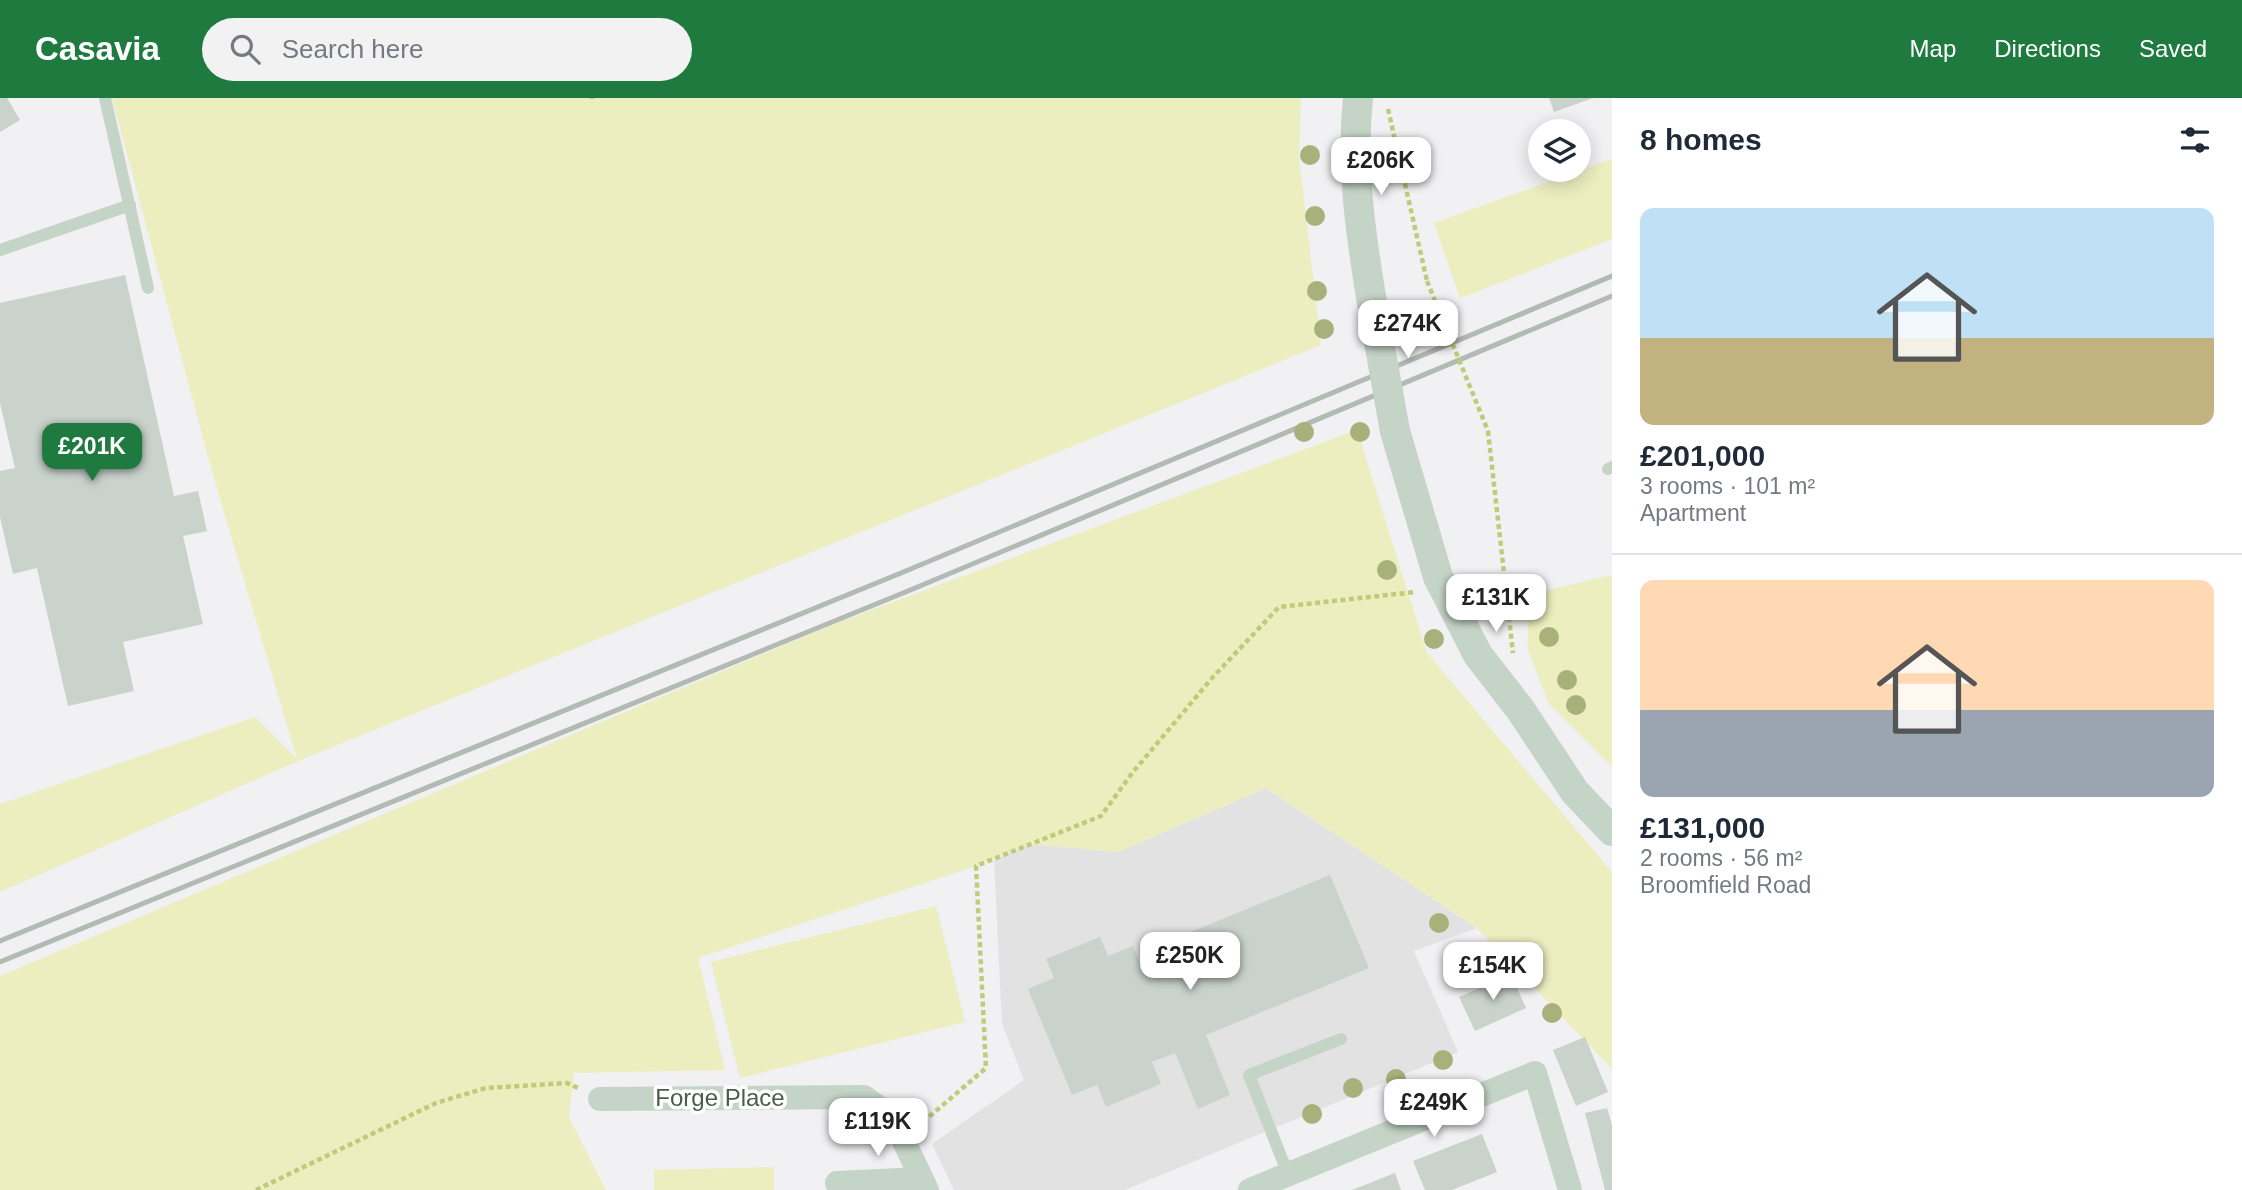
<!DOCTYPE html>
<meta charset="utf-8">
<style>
body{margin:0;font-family:Helvetica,sans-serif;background:#f2f2f3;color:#1f2937;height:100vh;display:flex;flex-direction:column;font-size:26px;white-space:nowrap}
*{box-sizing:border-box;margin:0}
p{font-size:23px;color:#747a83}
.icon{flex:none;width:38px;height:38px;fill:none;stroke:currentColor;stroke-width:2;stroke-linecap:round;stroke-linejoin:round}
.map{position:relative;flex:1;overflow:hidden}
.panel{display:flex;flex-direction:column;background:#fff;width:630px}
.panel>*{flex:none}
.tools{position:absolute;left:1528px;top:21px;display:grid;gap:14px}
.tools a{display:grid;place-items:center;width:63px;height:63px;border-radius:50%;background:#fff;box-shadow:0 4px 18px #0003;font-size:35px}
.price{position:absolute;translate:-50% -60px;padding:0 16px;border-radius:14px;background:#fff;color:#222;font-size:23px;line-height:46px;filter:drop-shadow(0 2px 4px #0008)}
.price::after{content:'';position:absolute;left:50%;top:42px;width:21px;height:16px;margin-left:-10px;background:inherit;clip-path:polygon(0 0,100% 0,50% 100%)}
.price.selected{background:#1f7a3f;color:#fff}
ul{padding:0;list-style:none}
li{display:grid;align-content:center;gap:14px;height:371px;padding:0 28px}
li+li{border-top:2px solid #e0e1e3}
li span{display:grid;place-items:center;height:217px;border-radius:14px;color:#555}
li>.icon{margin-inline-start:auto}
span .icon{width:126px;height:126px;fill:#fffc;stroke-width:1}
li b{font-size:30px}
h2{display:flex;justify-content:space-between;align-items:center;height:84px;padding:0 28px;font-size:30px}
header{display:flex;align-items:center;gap:42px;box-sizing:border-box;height:98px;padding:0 35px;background:#1f7a3f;color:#fff}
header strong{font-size:33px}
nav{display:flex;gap:38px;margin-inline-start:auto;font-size:24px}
.search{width:490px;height:63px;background:#f2f2f3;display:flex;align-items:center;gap:18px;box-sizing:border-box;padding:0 24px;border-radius:38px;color:#747a83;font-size:26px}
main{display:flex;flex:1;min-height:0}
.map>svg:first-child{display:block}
.education{fill:#e2e2e3}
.green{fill:#eceec0}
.building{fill:#cad2cc}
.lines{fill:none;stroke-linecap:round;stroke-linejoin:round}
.path{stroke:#becb78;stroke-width:4.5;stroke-dasharray:5 3.5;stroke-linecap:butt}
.service{stroke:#c4d4c6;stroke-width:12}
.minor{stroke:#c4d4c6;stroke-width:24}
.tertiary{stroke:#c4d4c6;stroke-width:30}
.rail{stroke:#b2bab4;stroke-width:5}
.path-bridge{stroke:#becb78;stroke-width:4.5;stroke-dasharray:5 3.5;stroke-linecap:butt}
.tertiary-bridge{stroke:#c4d4c6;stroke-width:30}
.tree{fill:#a9b17b}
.labels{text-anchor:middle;stroke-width:7;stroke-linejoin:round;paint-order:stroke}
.street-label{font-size:24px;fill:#485d4b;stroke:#fff}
</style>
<header>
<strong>Casavia</strong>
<div class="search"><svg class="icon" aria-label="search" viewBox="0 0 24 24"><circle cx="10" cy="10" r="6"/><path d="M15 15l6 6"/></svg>Search here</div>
<nav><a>Map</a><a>Directions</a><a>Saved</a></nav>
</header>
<main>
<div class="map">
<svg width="1612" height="1092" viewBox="0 0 1612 1092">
<rect width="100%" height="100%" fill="#f1f0f2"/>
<!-- education -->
<path class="education" d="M1266 690 1477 830 1414 853 1458 954 1125 1092H954L932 1046 1024 982 1002 926 994 762 1029 746 1118 754Z"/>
<!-- green -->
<g class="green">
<path d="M112 0H1301L1299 59 1321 247 298 663 0 794V706L255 619 297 661 211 370Z"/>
<path d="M1612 61V141L1460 200 1434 125Z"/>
<path d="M1357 332 1427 555 1612 774V971L1477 830 1266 690 1118 754 1029 746 976 768 698 860 725 972 574 975 569 1019 606 1092H0V878L834 526Z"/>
<path d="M1612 477V669L1549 606 1528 552 1527 497Z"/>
<path d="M936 808 965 924 740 980 711 864Z"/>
<path d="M774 1069V1092H654V1072Z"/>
</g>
<!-- building -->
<g class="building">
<path d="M0 0H7L20 22 0 34Z"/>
<path d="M1549 0H1593L1554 14Z"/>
<path d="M125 177 174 398 198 393 207 433 183 438 203 526 123 544 134 593 68 608 37 470 13 476 0 419V373L15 370 0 305V205Z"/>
<path d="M1330 777 1369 870 1206 937 1230 997 1198 1011 1175 955 1152 964 1161 986 1106 1009 1097 987 1072 997 1028 891 1054 880 1046 861 1100 839 1108 858 1133 848 1140 864 1169 852 1166 844Z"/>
<path d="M1511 876 1526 910 1475 933 1459 899Z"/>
<path d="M1585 939 1608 994 1576 1008 1553 952Z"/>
<path d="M1607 1010 1612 1027V1092H1605L1585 1015Z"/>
<path d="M1482 1036 1497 1074 1452 1092H1425L1413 1063Z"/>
<path d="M1395 1075 1401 1092H1352Z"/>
</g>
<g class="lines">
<!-- path -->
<g class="path">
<path d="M592 0V1"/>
<path d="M1388 11 1427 183"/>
<path d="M1488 333 1513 555"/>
<path d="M923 1024 986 970 976 768 1101 718 1133 674 1213 579 1279 509 1415 494"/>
<path d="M256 1092 436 1005 486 990 567 985 578 990"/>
</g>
<!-- service -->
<g class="service">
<path d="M105 0 148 190"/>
<path d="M0 152 130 107"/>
<path d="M1608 371 1612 369"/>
<path d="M1288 1076 1249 977 1341 941"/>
</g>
<!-- minor -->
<g class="minor">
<path d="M600 1001 864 999 893 1020 927 1092"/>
<path d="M837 1085 921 1081"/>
<path d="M1250 1092 1535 975 1570 1092"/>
</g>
<!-- tertiary -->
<g class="tertiary">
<path d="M1358 0C1351 68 1360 131 1371 199"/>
<path d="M1395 333 1438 479 1478 557 1520 611 1575 694 1612 733"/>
</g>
<!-- rail -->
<g class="rail">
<path d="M0 843 901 475 1612 178"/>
<path d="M0 864 908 493 1612 198"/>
</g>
<!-- path-bridge -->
<path class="path-bridge" d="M1427 183 1488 333"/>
<!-- tertiary-bridge -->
<path class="tertiary-bridge" d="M1371 199 1395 333"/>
</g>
<!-- trees -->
<g class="tree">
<circle cx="1310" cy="57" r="10"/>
<circle cx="1315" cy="118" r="10"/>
<circle cx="1317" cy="193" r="10"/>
<circle cx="1324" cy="231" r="10"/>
<circle cx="1304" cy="334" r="10"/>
<circle cx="1360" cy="334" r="10"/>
<circle cx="1387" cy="472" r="10"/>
<circle cx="1549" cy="539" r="10"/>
<circle cx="1434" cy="541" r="10"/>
<circle cx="1567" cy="582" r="10"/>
<circle cx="1576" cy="607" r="10"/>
<circle cx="1439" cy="825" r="10"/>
<circle cx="1552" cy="915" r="10"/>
<circle cx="1443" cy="962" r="10"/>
<circle cx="1396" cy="981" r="10"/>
<circle cx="1353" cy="990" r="10"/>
<circle cx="1312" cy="1016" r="10"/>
</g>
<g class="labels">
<!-- street labels -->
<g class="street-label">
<text x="720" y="1008">Forge Place</text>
</g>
</g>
</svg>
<div class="tools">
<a><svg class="icon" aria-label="layers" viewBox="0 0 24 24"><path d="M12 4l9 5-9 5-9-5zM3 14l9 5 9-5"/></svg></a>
</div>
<b class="price" style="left:1381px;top:99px">£206K</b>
<b class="price" style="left:1408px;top:262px">£274K</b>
<b class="price selected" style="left:92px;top:385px">£201K</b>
<b class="price" style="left:1496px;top:536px">£131K</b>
<b class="price" style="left:1190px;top:894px">£250K</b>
<b class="price" style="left:1493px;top:904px">£154K</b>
<b class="price" style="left:1434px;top:1041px">£249K</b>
<b class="price" style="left:878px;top:1060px">£119K</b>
</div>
<section class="panel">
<h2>8 homes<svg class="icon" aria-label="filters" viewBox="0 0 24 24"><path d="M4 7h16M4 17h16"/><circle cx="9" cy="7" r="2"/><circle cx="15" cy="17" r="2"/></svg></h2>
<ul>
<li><span style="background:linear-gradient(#bfe0f5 60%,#c2b280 0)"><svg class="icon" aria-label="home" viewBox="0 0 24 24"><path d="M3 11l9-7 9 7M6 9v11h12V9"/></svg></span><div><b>£201,000</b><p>3 rooms · 101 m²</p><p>Apartment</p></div></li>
<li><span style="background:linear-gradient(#ffd9b3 60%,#9aa5b1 0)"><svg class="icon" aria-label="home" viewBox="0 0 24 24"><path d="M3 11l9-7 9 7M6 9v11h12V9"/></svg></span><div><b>£131,000</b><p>2 rooms · 56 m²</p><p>Broomfield Road</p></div></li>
</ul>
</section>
</main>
